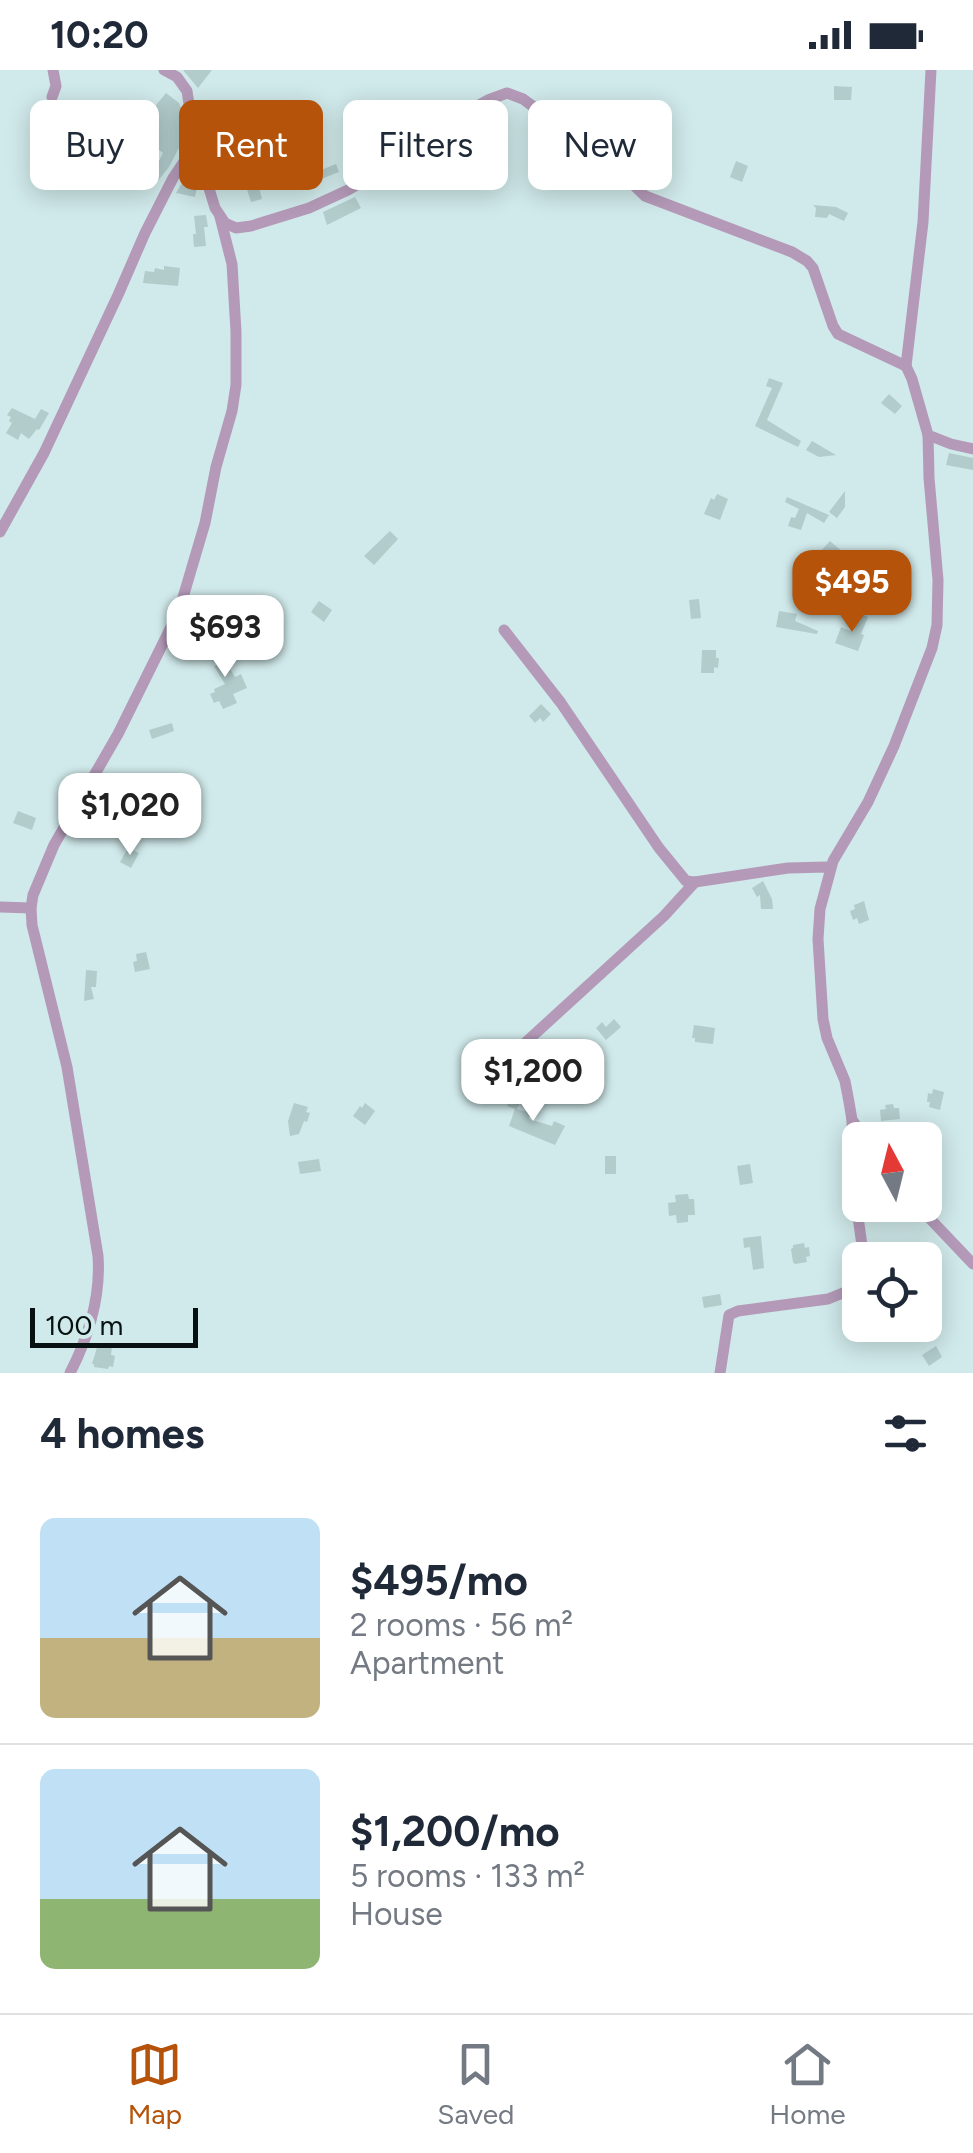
<!DOCTYPE html>
<meta charset="utf-8">
<style>
body{margin:0;font-family:Figtree,sans-serif;background:#f2f2f3;color:#1f2937;height:100vh;display:flex;flex-direction:column;font-size:38px;white-space:nowrap}
*{box-sizing:border-box;margin:0}
p{font-size:32px;color:#747a83}
.icon{flex:none;width:55px;height:55px;fill:none;stroke:currentColor;stroke-width:2;stroke-linecap:round;stroke-linejoin:round}
.map{position:relative;height:1303px;overflow:hidden}
.side{display:flex;flex-direction:column;background:#fff;flex:1}
.side>*{flex:none}
.hud{position:absolute;left:30px;top:30px;width:915px;height:90px;display:flex;gap:20px}
.needle{width:65px;rotate:353deg}
.controls{position:absolute;left:842px;top:1052px;display:grid;gap:20px}
.controls a{display:grid;place-items:center;width:100px;height:100px;border-radius:15px;background:#fff;box-shadow:0 5px 25px #0003;font-size:50px}
.scale{position:absolute;left:30px;bottom:25px;width:168px;box-sizing:border-box;padding-left:10px;border:5px solid #081111;border-top:0;font-size:28px;line-height:35px;white-space:nowrap;color:#081111;-webkit-text-stroke:8px #d0e9ea;paint-order:stroke}
.price{position:absolute;translate:-50% -85px;padding:0 22px;border-radius:20px;background:#fff;color:#222;font-size:32px;line-height:65px;filter:drop-shadow(0 2px 5px #0008)}
.price::after{content:'';position:absolute;left:50%;top:60px;width:30px;height:22px;margin-left:-15px;background:inherit;clip-path:polygon(0 0,100% 0,50% 100%)}
.price.active{background:#b45309;color:#fff}
ul{padding:0;list-style:none}
li{display:flex;align-items:center;gap:30px;height:250px;padding:0 40px}
li+li{border-top:2px solid #e0e1e3}
li span{display:grid;place-items:center;flex:none;width:280px;height:200px;border-radius:15px;color:#555}
li>.icon{margin-inline-start:auto}
span .icon{width:120px;height:120px;fill:#fffc;stroke-width:1}
li b{font-size:42px}
h2{display:flex;justify-content:space-between;align-items:center;height:120px;padding:0 40px;font-size:42px}
.chip{padding:0 35px;border-radius:15px;background:#fff;box-shadow:0 5px 25px #0003;font-size:35px;line-height:90px}
.chip.active{background:#b45309;color:#fff}
.status{display:flex;justify-content:space-between;align-items:center;height:70px;padding:0 50px;background:#fff;direction:ltr}
.status svg{height:28px;fill:currentColor}
.menu{display:flex;justify-content:space-around;align-items:center;height:140px;border-top:2px solid #e0e1e3;background:#fff;font-size:28px;color:#747a83}
.menu a{display:grid;justify-items:center;gap:5px}
.menu .active{color:#b45309}
.map>svg:first-child{display:block}
.building{fill:#b2cbcb}
.lines{fill:none;stroke-linecap:round;stroke-linejoin:round}
.street{stroke:#b49ab8;stroke-width:11}
</style>
<div class="status"><b>10:20</b><svg viewBox="0 0 49 12"><path d="M0 12V9h3v3zM5 12V6h3v6zM10 12V3h3v9zM15 12V0h3v12zM26 1h20v11H26zM47 4h2v5h-2z"/></svg></div>
<div class="map">
<svg width="973" height="1303" viewBox="0 0 973 1303">
<rect width="100%" height="100%" fill="#d0e9ea"/>
<!-- building -->
<g class="building">
<path d="M183 0H212L198 18Z"/>
<path d="M834 16 852 17 851 30H834Z"/>
<path d="M166 23 179 33 187 53V62L169 97 157 112 148 103 158 93 163 83 130 57 139 56 129 47 143 32 152 40Z"/>
<path d="M49 36H52L67 58 50 60 49 54 40 60 32 49Z"/>
<path d="M317 83 321 100 336 94 339 102 316 111 308 85Z"/>
<path d="M736 91 748 96 742 112 730 107Z"/>
<path d="M247 95 250 108 235 111 232 98Z"/>
<path d="M186 106 196 108 198 114 195 127 176 123Z"/>
<path d="M258 113 262 129 251 132 246 116Z"/>
<path d="M355 127 361 138 327 155 323 142Z"/>
<path d="M813 135 836 137 848 143 844 151 829 144 827 148 815 147 816 138Z"/>
<path d="M206 145 208 157H204L206 176 194 177 193 164H196L194 146Z"/>
<path d="M164 196 180 198 178 216 143 213 145 201 154 202 155 198 164 200Z"/>
<path d="M769 308 783 313 767 350 801 371 798 377 755 356 772 318 766 316Z"/>
<path d="M889 324 902 336 895 344 881 333Z"/>
<path d="M12 338 35 349 41 339 49 343 39 360 37 359 29 369 21 363 18 370 6 363 12 353 9 351 11 347 7 345Z"/>
<path d="M812 371 836 385 819 387 806 380Z"/>
<path d="M949 383 973 388V400L946 395Z"/>
<path d="M845 421V437L837 448 829 442Z"/>
<path d="M717 424 728 429 720 450 704 444 711 428 714 430Z"/>
<path d="M787 427 829 445 824 453 807 443 801 460 788 456 791 447 795 448 799 439 785 432Z"/>
<path d="M390 461 398 469 374 495 364 486Z"/>
<path d="M830 471 844 483 834 494 820 482Z"/>
<path d="M699 529 701 548 691 549 689 530Z"/>
<path d="M319 531 332 540 324 552 311 542Z"/>
<path d="M265 535 281 543 273 559 263 554 265 549 260 547Z"/>
<path d="M779 541 797 544 795 551 818 561 817 564 776 557Z"/>
<path d="M861 544 868 547 861 564 864 565 858 581 835 573 841 557 853 562Z"/>
<path d="M209 575 220 582 235 607 241 604 247 618 233 624 237 633 223 639 219 631 214 633 210 624 215 622 214 619 225 614 214 596 219 594 203 583Z"/>
<path d="M702 580H716V588H719L718 598 714 597V603H701Z"/>
<path d="M541 634 551 644 543 652 540 648 535 653 529 646Z"/>
<path d="M172 653 174 661 152 669 149 660Z"/>
<path d="M102 720 118 729 112 738 96 729Z"/>
<path d="M18 741 36 748 32 760 13 753Z"/>
<path d="M128 778 139 783 131 798 120 792Z"/>
<path d="M763 811 772 829 773 839H761L760 825 757 827 752 818Z"/>
<path d="M864 831 869 850 859 854 857 848 853 850 850 841 855 839 854 835Z"/>
<path d="M146 882 150 899 135 902 133 892 137 891 136 884Z"/>
<path d="M86 900 97 901 96 917H91L94 929 84 931Z"/>
<path d="M614 949 621 957 606 970 596 958 602 952 606 957Z"/>
<path d="M694 955 715 958 713 974 695 972V968H692Z"/>
<path d="M933 1019 944 1022 940 1040 929 1037 930 1032H927L928 1023 932 1024Z"/>
<path d="M512 1024 522 1028 517 1039 531 1043 529 1049 552 1056 554 1051 565 1056 555 1075 509 1056 515 1039 507 1036Z"/>
<path d="M294 1033 308 1037 306 1042 310 1043 307 1052 304 1051 299 1064 290 1066 288 1051Z"/>
<path d="M365 1033 375 1041 365 1055 353 1046 360 1036 362 1038Z"/>
<path d="M893 1034 894 1038H899L900 1049 881 1051 880 1040 886 1039 885 1035Z"/>
<rect x="605" y="1086" width="11" height="18"/>
<path d="M319 1089 321 1101 300 1104 298 1092Z"/>
<path d="M750 1094 753 1113 740 1115 737 1096Z"/>
<path d="M688 1124 689 1129H694L695 1145H688V1152L677 1153 676 1145 669 1146 668 1133 676 1132 675 1125Z"/>
<path d="M761 1166 764 1198 753 1200 750 1177 744 1178 743 1168Z"/>
<path d="M804 1173 805 1178 809 1177 810 1186 806 1187 807 1192 795 1194 793 1192 791 1179 793 1178V1175Z"/>
<path d="M720 1224 722 1235 704 1238 702 1227Z"/>
<path d="M98 1274 112 1277 111 1285 115 1286 113 1297 109 1296 108 1299 94 1297V1294H92Z"/>
<path d="M936 1276 942 1287 929 1296 922 1285Z"/>
</g>
<g class="lines">
<!-- street -->
<g class="street">
<path d="M164 0 177 7 187 21 189 34 196 50 197 79 215 138 225 153 236 158 251 156 309 138 348 120 410 84 442 55 488 30 507 23 523 29 613 95 645 126 792 182 807 191 813 198 833 256 838 264 906 296 912 309 928 365 951 374 973 379"/>
<path d="M52 27 56 16 53 0"/>
<path d="M906 296 923 152 931 0"/>
<path d="M0 462 44 383 118 225 145 163 173 108 185 90 197 79"/>
<path d="M504 560 561 633 659 778 686 811 695 812 788 798 826 797 830 799"/>
<path d="M0 837 31 838"/>
<path d="M525 973 664 846 695 812"/>
<path d="M852 1050 867 1070"/>
<path d="M917 1135 973 1194"/>
<path d="M864 1190 853 1111 852 1050 849 1032 845 1011 827 968 823 949 818 869 820 839 833 791 868 732 894 676 932 578 937 555 938 510 929 408 928 365"/>
<path d="M70 1303C89 1266 101 1228 98 1186L67 997 32 855 31 838 33 825 54 775 118 664 179 541 205 453 216 397 232 341 236 315V262L232 194 220 147"/>
<path d="M720 1303 729 1245 738 1241 828 1229 860 1216"/>
</g>
</g>
</svg>
<div class="controls">
<a><svg class="needle" viewBox="-14 -14 28 28"><path d="M0-13l5 13h-10z" fill="#e53935"/><path d="M0 13l5-13h-10z" fill="#747a83"/></svg></a>
<a><svg class="icon" aria-label="locate" viewBox="0 0 24 24"><circle cx="12" cy="12" r="6"/><path d="M12 2v4M12 18v4M2 12h4M18 12h4"/></svg></a>
</div>
<div class="scale">100 m</div>
<b class="price active" style="left:852px;top:565px">$495</b>
<b class="price" style="left:225px;top:610px">$693</b>
<b class="price" style="left:130px;top:788px">$1,020</b>
<b class="price" style="left:533px;top:1054px">$1,200</b>
<div class="hud">
<a class="chip">Buy</a>
<a class="chip active">Rent</a>
<a class="chip">Filters</a>
<a class="chip">New</a>
</div>
</div>
<section class="side">
<h2>4 homes<svg class="icon" aria-label="filters" viewBox="0 0 24 24"><path d="M4 7h16M4 17h16"/><circle cx="9" cy="7" r="2"/><circle cx="15" cy="17" r="2"/></svg></h2>
<ul>
<li><span style="background:linear-gradient(#bfe0f5 60%,#c2b280 0)"><svg class="icon" aria-label="home" viewBox="0 0 24 24"><path d="M3 11l9-7 9 7M6 9v11h12V9"/></svg></span><div><b>$495/mo</b><p>2 rooms · 56 m²</p><p>Apartment</p></div></li>
<li><span style="background:linear-gradient(#bfe0f5 65%,#8fb573 0)"><svg class="icon" aria-label="home" viewBox="0 0 24 24"><path d="M3 11l9-7 9 7M6 9v11h12V9"/></svg></span><div><b>$1,200/mo</b><p>5 rooms · 133 m²</p><p>House</p></div></li>
</ul>
</section>
<nav class="menu">
<a class="active"><svg class="icon" aria-label="map" viewBox="0 0 24 24"><path d="M3 6l6-2 6 2 6-2v14l-6 2-6-2-6 2zM9 4v14M15 6v14"/></svg>Map</a>
<a><svg class="icon" aria-label="saved" viewBox="0 0 24 24"><path d="M7 4h10v16l-5-4-5 4z"/></svg>Saved</a>
<a><svg class="icon" aria-label="home" viewBox="0 0 24 24"><path d="M3 11l9-7 9 7M6 9v11h12V9"/></svg>Home</a>
</nav>
